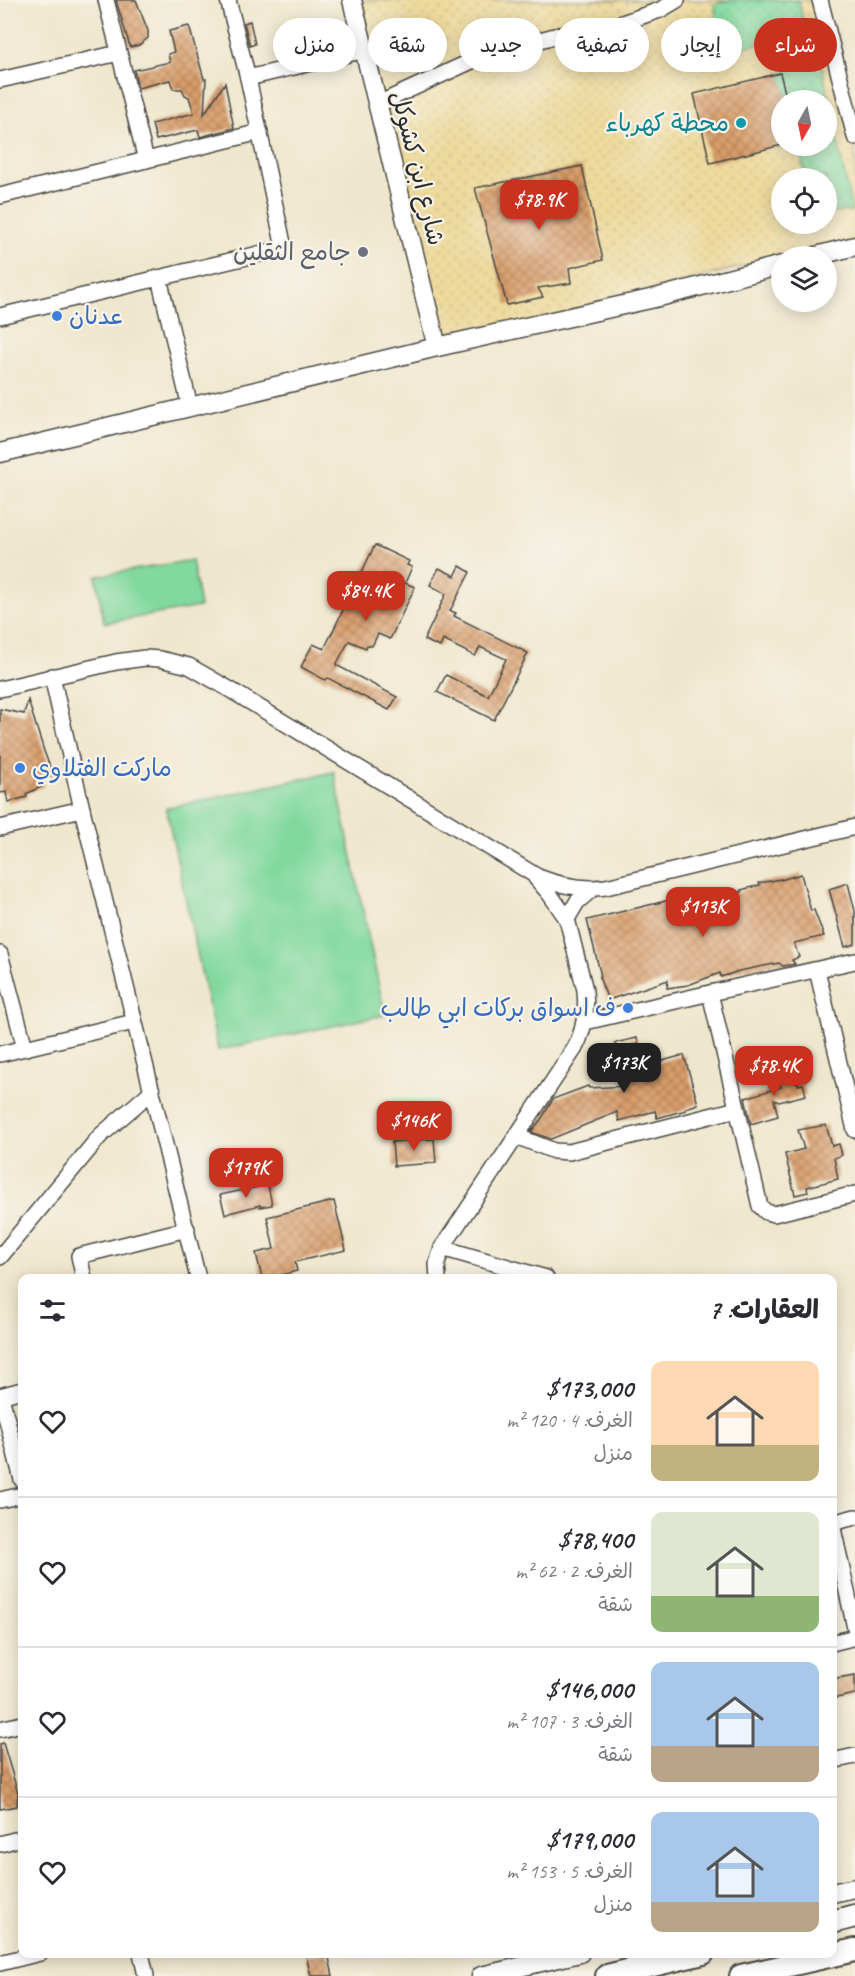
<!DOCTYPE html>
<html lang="ar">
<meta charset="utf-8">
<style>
body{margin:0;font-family:Caveat,"Playpen Sans Arabic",sans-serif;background:#f2f2f3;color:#2b2b33;direction:rtl;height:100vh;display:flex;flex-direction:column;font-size:22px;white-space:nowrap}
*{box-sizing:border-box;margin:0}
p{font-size:20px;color:#7c7c81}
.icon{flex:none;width:33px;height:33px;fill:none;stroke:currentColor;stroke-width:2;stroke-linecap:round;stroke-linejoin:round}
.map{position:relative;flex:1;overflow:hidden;direction:ltr}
.panel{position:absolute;left:18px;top:1274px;width:819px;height:684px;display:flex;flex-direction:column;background:#fff;border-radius:12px;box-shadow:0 3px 15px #0003;direction:rtl}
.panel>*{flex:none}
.guide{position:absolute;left:18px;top:18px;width:819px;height:54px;direction:rtl;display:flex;gap:12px}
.needle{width:39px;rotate:189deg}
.fabs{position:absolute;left:771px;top:90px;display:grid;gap:12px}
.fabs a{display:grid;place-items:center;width:66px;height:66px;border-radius:50%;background:#fff;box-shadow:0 3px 15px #0003;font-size:30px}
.price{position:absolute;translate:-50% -51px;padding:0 14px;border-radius:12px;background:#c8321e;color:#fff;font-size:20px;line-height:39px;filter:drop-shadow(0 2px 3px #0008)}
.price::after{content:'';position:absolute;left:50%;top:36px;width:18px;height:14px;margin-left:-9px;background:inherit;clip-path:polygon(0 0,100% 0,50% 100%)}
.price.current{background:#222;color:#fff}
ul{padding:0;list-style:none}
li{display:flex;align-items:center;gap:18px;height:150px;padding:0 18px}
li+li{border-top:2px solid #e1e1e2}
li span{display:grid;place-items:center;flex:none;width:168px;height:120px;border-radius:12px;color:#555}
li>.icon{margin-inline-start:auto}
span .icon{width:72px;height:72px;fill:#fffc;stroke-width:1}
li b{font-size:26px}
h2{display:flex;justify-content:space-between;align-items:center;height:72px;padding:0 18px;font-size:26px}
.tag{padding:0 21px;border-radius:27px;background:#fff;box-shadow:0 3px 15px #0003;font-size:21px;line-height:54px}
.tag.current{background:#c8321e;color:#fff}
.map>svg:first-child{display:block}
.grass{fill:#81d99e;stroke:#568264;stroke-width:1.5}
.sand{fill:url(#sand-dots);stroke:#8c8264;stroke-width:1.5;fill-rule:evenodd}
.garden{fill:url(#garden-dots);stroke:#568264;stroke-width:1.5}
.building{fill:url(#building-cross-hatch)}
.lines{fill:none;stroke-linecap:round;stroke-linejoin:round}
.minor-casing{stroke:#484743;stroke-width:18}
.tertiary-casing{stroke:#484743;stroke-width:21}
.primary-casing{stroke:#484743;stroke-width:26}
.minor{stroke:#fff;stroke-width:15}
.tertiary{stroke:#fff;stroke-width:18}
.primary{stroke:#fff;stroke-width:22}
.culture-dot{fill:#0f9aa8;stroke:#f7f3e8;stroke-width:2}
.worship-dot{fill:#6b7280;stroke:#f7f3e8;stroke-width:2}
.shop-dot{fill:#3f7fe0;stroke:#f7f3e8;stroke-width:2}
.labels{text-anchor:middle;stroke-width:4.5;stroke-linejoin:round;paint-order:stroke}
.culture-label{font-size:24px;fill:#0d838f;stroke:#f7f3e8;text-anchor:end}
.street-label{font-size:24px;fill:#2b2b2b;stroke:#f7f3e8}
.worship-label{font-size:24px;fill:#5b616d;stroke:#f7f3e8;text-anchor:end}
.shop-label{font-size:24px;fill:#366cbe;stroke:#f7f3e8;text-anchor:start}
</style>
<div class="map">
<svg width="855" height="1976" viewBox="0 0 855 1976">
<defs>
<pattern id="sand-dots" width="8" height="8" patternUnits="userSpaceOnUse" patternTransform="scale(1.5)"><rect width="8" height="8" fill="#eeda9e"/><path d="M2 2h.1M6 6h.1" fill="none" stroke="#cb8" stroke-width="1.8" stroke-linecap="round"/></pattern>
<pattern id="garden-dots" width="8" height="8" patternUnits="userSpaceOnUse" patternTransform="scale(1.5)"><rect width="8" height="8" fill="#81d99e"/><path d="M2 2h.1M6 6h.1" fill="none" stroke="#70ba88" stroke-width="1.8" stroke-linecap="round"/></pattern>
<pattern id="building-cross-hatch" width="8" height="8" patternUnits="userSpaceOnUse" patternTransform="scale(1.5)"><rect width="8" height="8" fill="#d99d6a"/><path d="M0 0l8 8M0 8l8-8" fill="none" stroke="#b08057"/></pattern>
</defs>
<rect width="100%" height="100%" fill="#f7f3e8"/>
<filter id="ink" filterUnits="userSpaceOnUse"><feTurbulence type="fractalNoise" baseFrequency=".0167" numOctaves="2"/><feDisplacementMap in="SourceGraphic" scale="12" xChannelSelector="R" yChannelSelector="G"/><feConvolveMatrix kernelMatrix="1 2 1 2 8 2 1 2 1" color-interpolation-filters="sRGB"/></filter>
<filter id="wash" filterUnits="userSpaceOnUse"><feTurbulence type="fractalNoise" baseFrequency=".008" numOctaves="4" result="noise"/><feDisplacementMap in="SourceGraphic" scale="24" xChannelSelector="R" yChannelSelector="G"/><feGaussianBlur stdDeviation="1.35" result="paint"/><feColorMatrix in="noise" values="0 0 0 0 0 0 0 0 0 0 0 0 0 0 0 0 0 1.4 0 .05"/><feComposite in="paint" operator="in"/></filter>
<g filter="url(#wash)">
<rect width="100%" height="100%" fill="#efe7cd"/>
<!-- grass -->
<g class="grass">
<path d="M192 560 200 607 104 623 96 576Z"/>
<path d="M334 772 385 1015 218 1050 166 808Z"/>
</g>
<!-- sand -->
<path class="sand" d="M357 0H820L855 138V246L812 256H782L437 347ZM782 100H826V146H782ZM782 178H826V224H782Z"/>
<!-- garden -->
<g class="garden">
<path d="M730 0H799L805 33 722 52 714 4Z"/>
<path d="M821 61 852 211 827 212 826 178H806L798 146H826V100H787L780 73Z"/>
</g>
<g id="blocks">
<!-- building -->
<g class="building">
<path d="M116 0H136L148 31V38L139 45 130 47Z"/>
<path d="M250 21 255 44 250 46 244 23Z"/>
<path d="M189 26 204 79H206L204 114 225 83 234 128 200 137 198 130 156 140 152 124 194 113 189 97 185 95 182 89H173L170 80 138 88 134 70 170 62 168 54 174 52 169 31Z"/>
<path d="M780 73 787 100H782V145L710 163 694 94Z"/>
<path d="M582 166 603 260 569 268 571 283 538 288 543 297 507 305 475 188Z"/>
<path d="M375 545 409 561 407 565 412 567 405 583 415 587 390 639 378 634 372 646 367 645 366 648 349 641 336 665 397 697 389 710 328 678 325 680 301 667 313 644 324 649Z"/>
<path d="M460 566 470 572 450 611 456 613 454 616 528 653 494 720 437 692 446 675 488 696 506 659 480 647 475 656 443 640 440 647 424 640 446 594 430 585 439 568 455 576Z"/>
<path d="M28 700 44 751 53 775 43 778V786L26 794 27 797 8 802 6 792 0 793V709L24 714Z"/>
<path d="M801 874 811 911 814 910 824 936 794 943 799 957 792 960 795 964 783 966 779 963 739 971 721 977 720 973 688 985 667 988 668 980 608 1000 599 977 601 976 587 920 670 900 674 921 706 912 703 901 742 892 741 890 760 885 759 883 781 879V880Z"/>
<path d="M848 883 855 911V944L845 947 829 889Z"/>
<path d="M637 1038 644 1066 684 1055 698 1104 686 1108V1110L657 1118 655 1111 619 1121 617 1112 551 1139 531 1132 542 1118 553 1099 588 1086 589 1088 627 1086 615 1043Z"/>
<path d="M791 1063 795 1083 798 1082V1085L803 1084 806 1095 779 1102 774 1100 778 1116 751 1124 745 1098 781 1087 780 1084 783 1083 779 1064Z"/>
<path d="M426 1113H438L440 1132H428Z"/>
<path d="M826 1125 832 1146 839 1144 842 1155 834 1158 838 1179 807 1187 808 1192 795 1195 785 1154 804 1149 798 1130Z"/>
<path d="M434 1139 436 1163 394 1166 392 1142Z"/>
<path d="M268 1185 272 1205 260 1207V1205L225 1214 220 1195Z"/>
<path d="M334 1201 346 1250 295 1262 297 1271 270 1278H262L256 1253 274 1249 267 1217Z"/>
<path d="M855 1675V1694L832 1699V1679Z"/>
<path d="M3 1743 18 1793 17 1806 0 1809V1744Z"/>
<path d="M321 1953H328L333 1976H311L306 1956Z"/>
</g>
</g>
</g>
<g filter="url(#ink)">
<use href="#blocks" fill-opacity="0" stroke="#484743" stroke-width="1.5"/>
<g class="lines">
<defs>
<g id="minor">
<path d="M106 0 146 160"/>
<path d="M820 0 855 137"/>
<path d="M248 78 365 50"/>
<path d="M0 80 119 53"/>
<path d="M378 104 487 54 570 32 607 28 660 10 677 0"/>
<path d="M0 196 260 132"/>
<path d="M159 278 190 407"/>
<path d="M0 316 284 248 248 78 228 0"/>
<path d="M52 676 82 809 198 1278"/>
<path d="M0 689 116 662 145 658 160 659 189 666 229 689 538 877C561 886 582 890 606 887L855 827"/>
<path d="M0 828 82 809"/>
<path d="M567 919 577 902 592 889"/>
<path d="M0 954 25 1048"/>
<path d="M817 970 855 1130"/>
<path d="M710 993 760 1206 766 1212 774 1214 855 1194"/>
<path d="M585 1022 710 993 855 961"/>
<path d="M0 1054 134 1022"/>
<path d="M516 1136 554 1151 569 1152 737 1109"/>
<path d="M442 1248 546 1278"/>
<path d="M0 1257 100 1136 152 1091"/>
<path d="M84 1278 79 1256 187 1229"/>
<path d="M438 1278 437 1264 442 1248 575 1048C585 1029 587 1011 585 990L567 919 549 893 536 878"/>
<path d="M0 1396 22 1390"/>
<path d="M1 1396 22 1480"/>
<path d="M0 1500 22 1495"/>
<path d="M832 1523 855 1517"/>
<path d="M832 1524 855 1628"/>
<path d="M832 1643 855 1637"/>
<path d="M0 1729 22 1724"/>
<path d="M832 1761 855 1756"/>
<path d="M0 1844 22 1838"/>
<path d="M141 1953 146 1976"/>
<path d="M0 1963 40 1953"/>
</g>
<g id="tertiary">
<path d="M352 0 437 347"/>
<path d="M816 256 855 246"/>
<path d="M0 453 437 347 659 297 782 265"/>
<path d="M832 1893 855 1888"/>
<path d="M481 1976 580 1953"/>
</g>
<g id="primary">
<path d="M832 1922 855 1916"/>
<path d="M607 1976 703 1953"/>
<path d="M741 1976 855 1950"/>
</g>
</defs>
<!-- minor casing -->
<use href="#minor" class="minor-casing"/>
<!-- tertiary casing -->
<use href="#tertiary" class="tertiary-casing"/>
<!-- primary casing -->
<use href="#primary" class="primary-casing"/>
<!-- minor -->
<use href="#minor" class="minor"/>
<!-- tertiary -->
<use href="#tertiary" class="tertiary"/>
<!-- primary -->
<use href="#primary" class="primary"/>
</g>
</g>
<!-- markers -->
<circle class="culture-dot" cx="741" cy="123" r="6"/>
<circle class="worship-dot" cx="363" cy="252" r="6"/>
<g class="shop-dot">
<circle cx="57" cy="316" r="6"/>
<circle cx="20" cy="768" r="6"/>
<circle cx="628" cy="1008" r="6"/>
</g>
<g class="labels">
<!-- culture labels -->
<g class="culture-label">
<text x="729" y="131">محطة كهرباء</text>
</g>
<!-- street labels -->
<g class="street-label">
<text transform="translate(418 168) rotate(76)" y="8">شارع ابن كشوكل</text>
</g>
<!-- worship labels -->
<g class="worship-label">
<text x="351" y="260">جامع الثقلين</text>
</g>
<!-- shop labels -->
<g class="shop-label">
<text x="69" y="324">عدنان</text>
<text x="32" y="776">ماركت الفتلاوي</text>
<text x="616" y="1016" text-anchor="end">ف اسواق بركات ابي طالب</text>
</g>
</g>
</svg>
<div class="fabs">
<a><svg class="needle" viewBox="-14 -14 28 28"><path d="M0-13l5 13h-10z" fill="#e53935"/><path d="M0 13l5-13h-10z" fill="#7c7c81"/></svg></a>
<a><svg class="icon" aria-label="locate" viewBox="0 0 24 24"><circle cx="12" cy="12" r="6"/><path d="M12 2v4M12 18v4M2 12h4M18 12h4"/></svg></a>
<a><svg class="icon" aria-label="layers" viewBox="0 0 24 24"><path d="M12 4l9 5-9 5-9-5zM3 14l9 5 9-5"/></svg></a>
</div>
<b class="price" style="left:539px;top:231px">$78.9K</b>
<b class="price" style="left:366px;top:622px">$84.4K</b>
<b class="price" style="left:703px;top:938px">$113K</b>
<b class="price current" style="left:624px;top:1094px">$173K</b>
<b class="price" style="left:774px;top:1097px">$78.4K</b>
<b class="price" style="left:414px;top:1152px">$146K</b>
<b class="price" style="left:246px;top:1199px">$179K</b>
<div class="guide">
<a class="tag current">شراء</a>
<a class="tag">إيجار</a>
<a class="tag">تصفية</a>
<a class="tag">جديد</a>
<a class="tag">شقة</a>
<a class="tag">منزل</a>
</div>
<section class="panel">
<h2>العقارات: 7<svg class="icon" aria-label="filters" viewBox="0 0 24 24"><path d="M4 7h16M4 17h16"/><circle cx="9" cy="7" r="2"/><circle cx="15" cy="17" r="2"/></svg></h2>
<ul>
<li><span style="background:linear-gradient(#ffd9b3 70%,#c2b280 0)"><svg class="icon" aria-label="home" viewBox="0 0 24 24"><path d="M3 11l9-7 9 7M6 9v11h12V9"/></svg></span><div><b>$173,000</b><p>الغرف: 4 · 120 m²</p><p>منزل</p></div><svg class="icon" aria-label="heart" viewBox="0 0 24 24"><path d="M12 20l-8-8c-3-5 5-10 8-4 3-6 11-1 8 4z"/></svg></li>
<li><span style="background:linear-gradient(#dfe7d0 70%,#8fb573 0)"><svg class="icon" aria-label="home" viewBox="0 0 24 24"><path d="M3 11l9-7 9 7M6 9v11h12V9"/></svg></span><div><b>$78,400</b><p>الغرف: 2 · 62 m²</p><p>شقة</p></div><svg class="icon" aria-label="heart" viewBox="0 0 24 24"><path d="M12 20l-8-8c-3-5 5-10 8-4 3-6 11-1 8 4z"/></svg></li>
<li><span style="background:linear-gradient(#a9c7e8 70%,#b9a48a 0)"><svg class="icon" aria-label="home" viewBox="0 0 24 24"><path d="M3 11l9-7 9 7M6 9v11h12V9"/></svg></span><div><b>$146,000</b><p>الغرف: 3 · 107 m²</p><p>شقة</p></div><svg class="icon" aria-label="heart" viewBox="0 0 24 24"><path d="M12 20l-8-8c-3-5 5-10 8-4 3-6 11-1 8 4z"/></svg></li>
<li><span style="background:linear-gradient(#a9c7e8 75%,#b9a48a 0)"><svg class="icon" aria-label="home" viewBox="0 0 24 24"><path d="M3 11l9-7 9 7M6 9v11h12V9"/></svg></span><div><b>$179,000</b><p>الغرف: 5 · 153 m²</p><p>منزل</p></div><svg class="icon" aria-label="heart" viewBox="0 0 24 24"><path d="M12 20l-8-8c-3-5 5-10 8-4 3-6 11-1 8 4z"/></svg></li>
</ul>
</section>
</div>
